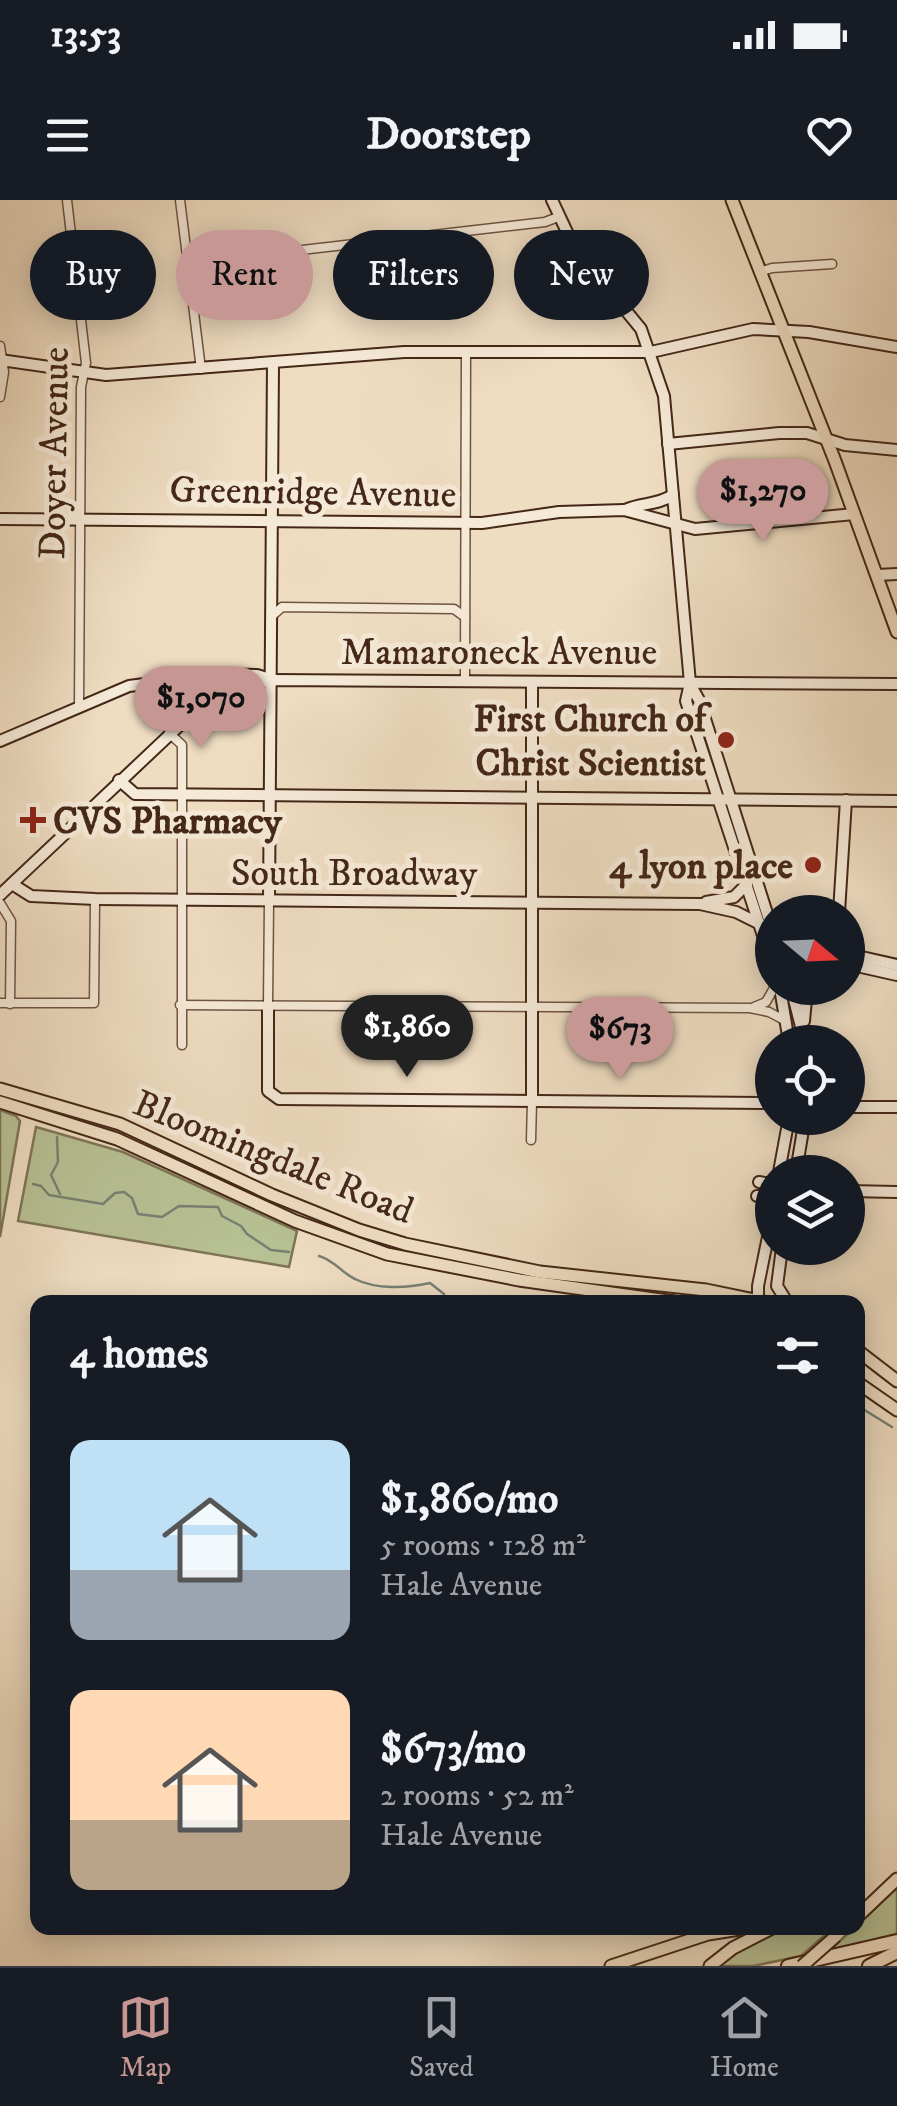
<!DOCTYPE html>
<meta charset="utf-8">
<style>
body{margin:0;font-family:"IM FELL DW Pica",serif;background:#242831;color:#f1f3f6;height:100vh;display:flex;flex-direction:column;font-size:38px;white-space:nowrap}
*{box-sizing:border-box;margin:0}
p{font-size:32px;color:#9ea1a6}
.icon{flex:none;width:55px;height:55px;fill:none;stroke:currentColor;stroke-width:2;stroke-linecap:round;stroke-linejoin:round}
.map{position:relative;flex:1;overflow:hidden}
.panel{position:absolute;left:30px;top:1095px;width:835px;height:640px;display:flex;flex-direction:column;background:#171b24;border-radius:20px;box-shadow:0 5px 25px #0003}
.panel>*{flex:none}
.guide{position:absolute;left:30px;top:30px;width:838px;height:90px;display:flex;gap:20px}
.needle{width:65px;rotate:109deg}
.buttons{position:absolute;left:755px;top:695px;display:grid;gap:20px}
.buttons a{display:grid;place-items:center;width:110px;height:110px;border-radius:50%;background:#171b24;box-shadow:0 5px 25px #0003;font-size:50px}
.price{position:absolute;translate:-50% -85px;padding:0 22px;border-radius:35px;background:#c59692;color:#111;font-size:32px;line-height:65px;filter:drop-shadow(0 2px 5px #0008)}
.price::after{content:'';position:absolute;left:50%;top:60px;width:30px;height:22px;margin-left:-15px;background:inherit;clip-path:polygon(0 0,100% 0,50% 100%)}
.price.active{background:#222;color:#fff}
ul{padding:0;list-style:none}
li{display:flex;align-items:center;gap:30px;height:250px;padding:0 40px}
li span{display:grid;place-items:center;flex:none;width:280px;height:200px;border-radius:20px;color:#555}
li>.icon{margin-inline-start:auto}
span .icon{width:120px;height:120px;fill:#fffc;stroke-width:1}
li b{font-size:42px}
h2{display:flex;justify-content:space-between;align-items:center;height:120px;padding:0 40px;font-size:42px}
.chip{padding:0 35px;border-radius:45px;background:#171b24;box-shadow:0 5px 25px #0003;font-size:35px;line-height:90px}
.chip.active{background:#c59692;color:#111}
.status{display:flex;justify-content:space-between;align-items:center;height:70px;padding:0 50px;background:#171b24;direction:ltr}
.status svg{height:28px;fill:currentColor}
header{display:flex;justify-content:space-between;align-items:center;height:130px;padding:0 40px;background:#171b24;font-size:45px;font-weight:700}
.menu{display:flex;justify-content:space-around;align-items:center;height:140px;border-top:2px solid #363941;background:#171b24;font-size:28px;color:#9ea1a6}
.menu a{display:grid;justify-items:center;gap:5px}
.menu .active{color:#c59692}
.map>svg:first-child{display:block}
.green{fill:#b7c194;stroke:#7e7456;stroke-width:2.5}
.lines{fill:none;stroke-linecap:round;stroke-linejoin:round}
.stream{stroke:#788073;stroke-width:2.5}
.street-casing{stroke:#6f5442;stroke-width:11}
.secondary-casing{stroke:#442717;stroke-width:14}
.primary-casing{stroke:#442717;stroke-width:15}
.highway-casing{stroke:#442717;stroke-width:16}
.street{stroke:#f5e9d7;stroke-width:8}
.secondary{stroke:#f5e9d7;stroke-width:10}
.primary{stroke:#efddc2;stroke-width:11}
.highway{stroke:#efddc2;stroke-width:12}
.primary-bridge-casing{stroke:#442717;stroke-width:15;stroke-linecap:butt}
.primary-bridge{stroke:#efddc2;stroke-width:11}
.poi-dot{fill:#8f2418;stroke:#f5e9d7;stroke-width:4}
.labels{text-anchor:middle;stroke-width:10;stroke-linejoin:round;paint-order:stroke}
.street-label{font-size:38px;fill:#442717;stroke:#f5e9d7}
.poi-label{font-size:38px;font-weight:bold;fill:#442717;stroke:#f5e9d7;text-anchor:end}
</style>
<div class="status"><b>13:53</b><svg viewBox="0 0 49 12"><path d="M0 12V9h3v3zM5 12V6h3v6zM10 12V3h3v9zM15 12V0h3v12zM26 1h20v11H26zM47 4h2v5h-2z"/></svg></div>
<header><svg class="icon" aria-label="menu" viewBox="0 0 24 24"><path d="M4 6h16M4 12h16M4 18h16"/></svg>Doorstep<svg class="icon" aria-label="heart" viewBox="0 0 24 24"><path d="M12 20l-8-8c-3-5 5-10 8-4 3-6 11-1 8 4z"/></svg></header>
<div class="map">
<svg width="897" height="1766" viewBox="0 0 897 1766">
<rect width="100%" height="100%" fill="#efddc2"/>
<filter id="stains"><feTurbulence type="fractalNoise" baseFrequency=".002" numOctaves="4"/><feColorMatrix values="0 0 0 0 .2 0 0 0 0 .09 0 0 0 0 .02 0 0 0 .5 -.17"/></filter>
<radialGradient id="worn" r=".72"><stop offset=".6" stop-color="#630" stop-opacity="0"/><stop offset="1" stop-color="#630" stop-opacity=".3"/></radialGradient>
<!-- green -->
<g class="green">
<path d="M0 910 16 916 20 921 0 1037Z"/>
<path d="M36 927 123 952 297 1031 289 1067 18 1021Z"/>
<path d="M897 1688V1734L829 1751Z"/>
<path d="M784 1728H833L801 1756 753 1766H717L727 1756Z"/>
</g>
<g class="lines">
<!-- stream -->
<g class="stream">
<path d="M57 937 58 962 51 975 60 994"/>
<path d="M33 984 41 986 49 995 103 1004 115 993 124 992 132 998 138 1014 162 1017 179 1006 218 1007 222 1016 241 1026 247 1034 271 1050 289 1052"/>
<path d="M319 1056C334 1060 342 1073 355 1079 377 1090 407 1088 430 1083L444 1094 445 1102"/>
<path d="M858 1206 892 1227"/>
</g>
<defs>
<g id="street">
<path d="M67 0 86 163 81 187 79 507"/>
<path d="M180 0 201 169"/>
<path d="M188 63 545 22 558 17"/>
<path d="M759 72 772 68 832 64"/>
<path d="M0 146 4 172 0 197"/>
<path d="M272 416 282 407 454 409 465 417"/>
<path d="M465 479 466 151"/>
<path d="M169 533 182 545V845"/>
<path d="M0 703 11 721 10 804"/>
<path d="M0 803H94L95 699"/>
<path d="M180 805 750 808 769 812 786 821"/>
<path d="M268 805 269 701"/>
<path d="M754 807 766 802 774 788"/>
<path d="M531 940 532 902"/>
</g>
<g id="secondary">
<path d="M552 0 574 47 641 129 664 196 690 483 686 501 772 763"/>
<path d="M0 160 106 175 404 152H651L753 129 809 132 897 147"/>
<path d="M668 244 779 233H807L845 245 897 250"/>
<path d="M625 310C642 302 656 306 673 295"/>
<path d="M0 319 482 323 559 312 624 310 695 329 854 314"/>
<path d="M877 375 897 374"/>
<path d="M185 479 231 491"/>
<path d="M690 484 699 500 772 729"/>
<path d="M0 541 129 486 222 474 257 475 270 479"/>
<path d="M119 580 135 594 897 601"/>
<path d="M12 684 31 696 95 699 700 704 736 712 772 730"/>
<path d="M0 695 197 509 224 493 271 480 897 484"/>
<path d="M269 701 273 163"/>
<path d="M706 702 734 697 747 684"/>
<path d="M839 712 846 600"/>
<path d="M848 754 897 765"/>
<path d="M848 764 897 775"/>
<path d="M780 788 789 842"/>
<path d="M791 788 805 842"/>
<path d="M268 805V891L279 899 772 903"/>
<path d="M804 821 807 788"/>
<path d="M532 902V482"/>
<path d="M848 907H897"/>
<path d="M779 972 789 918"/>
<path d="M796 972 805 918"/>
<path d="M759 982 772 984"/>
<path d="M848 991 897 992"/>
<path d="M757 996H772"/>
<path d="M782 1048 777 1086 787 1102"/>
<path d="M758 1102V1086L772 1017"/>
</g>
<g id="primary">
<path d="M732 0 835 261 897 432"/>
<path d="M0 889 120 924 272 995 359 1030 405 1044 540 1072 706 1090 764 1102"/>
<path d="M0 902 117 939 295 1021 387 1054 519 1080 675 1102"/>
<path d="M858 1151 897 1181"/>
<path d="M858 1183 897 1210"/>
<path d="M858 1716 897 1679"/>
<path d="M611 1766 708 1734 746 1728"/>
<path d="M710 1766 733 1748 772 1728"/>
</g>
<g id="highway">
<path d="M788 1766 897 1741"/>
<path d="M869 1766 897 1752"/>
</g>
</defs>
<!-- street casing -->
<use href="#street" class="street-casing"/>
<!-- secondary casing -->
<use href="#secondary" class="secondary-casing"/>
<!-- primary casing -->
<use href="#primary" class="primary-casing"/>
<!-- highway casing -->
<use href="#highway" class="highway-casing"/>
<!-- street -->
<use href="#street" class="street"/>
<!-- secondary -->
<use href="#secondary" class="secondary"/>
<!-- primary -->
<use href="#primary" class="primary"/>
<!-- highway -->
<use href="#highway" class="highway"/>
<defs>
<path id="primary-bridge" d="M802 1766 836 1736"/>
</defs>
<!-- primary-bridge casing -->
<use href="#primary-bridge" class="primary-bridge-casing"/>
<!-- primary-bridge -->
<use href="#primary-bridge" class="primary-bridge"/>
</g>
<!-- markers -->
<g class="poi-dot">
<circle cx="726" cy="540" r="10"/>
<path d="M28 605h10v10h10v10h-10v10h-10v-10h-10v-10h10z"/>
<circle cx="813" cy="665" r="10"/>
</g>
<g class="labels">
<!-- street labels -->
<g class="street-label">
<text transform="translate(53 253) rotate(-89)" y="13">Doyer Avenue</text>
<text transform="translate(313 291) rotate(1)" y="13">Greenridge Avenue</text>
<text x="499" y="464">Mamaroneck Avenue</text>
<text x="354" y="685">South Broadway</text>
<text transform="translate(274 956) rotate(22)" y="13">Bloomingdale Road</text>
</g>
<!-- poi labels -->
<g class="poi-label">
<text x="706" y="531">First Church of<tspan x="706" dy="44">Christ Scientist</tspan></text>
<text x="53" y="633" text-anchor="start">CVS Pharmacy</text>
<text x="793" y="678">4 lyon place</text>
</g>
</g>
<rect width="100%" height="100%" filter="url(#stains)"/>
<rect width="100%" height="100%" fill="url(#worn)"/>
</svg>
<div class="buttons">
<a><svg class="needle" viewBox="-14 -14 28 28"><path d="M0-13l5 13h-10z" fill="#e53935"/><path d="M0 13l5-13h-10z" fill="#9ea1a6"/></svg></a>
<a><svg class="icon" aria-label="locate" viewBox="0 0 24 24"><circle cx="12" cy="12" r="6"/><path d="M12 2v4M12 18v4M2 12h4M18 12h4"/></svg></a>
<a><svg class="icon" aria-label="layers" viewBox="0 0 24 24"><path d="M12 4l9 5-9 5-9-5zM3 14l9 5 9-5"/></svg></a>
</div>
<b class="price" style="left:763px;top:344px">$1,270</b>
<b class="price" style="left:201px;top:551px">$1,070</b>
<b class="price active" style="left:407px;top:880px">$1,860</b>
<b class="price" style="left:620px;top:882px">$673</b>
<div class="guide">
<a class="chip">Buy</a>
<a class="chip active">Rent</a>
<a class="chip">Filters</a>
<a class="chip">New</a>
</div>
<section class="panel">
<h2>4 homes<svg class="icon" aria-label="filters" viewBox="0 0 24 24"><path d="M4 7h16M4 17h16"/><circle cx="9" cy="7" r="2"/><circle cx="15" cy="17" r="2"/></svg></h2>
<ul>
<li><span style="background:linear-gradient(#bfe0f5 65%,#9aa5b1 0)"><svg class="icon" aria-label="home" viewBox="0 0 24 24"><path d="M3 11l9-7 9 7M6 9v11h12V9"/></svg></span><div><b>$1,860/mo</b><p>5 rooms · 128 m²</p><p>Hale Avenue</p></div></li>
<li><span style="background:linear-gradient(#ffd9b3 65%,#b9a48a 0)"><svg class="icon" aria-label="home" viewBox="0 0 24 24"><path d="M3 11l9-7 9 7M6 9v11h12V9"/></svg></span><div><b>$673/mo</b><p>2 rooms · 52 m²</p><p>Hale Avenue</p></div></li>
</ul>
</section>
</div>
<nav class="menu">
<a class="active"><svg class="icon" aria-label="map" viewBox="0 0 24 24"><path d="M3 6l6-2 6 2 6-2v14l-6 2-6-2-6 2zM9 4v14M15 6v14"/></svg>Map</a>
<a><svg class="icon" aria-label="saved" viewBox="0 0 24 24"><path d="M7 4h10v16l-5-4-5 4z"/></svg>Saved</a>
<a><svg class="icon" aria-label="home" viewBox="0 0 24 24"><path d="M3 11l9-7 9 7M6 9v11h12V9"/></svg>Home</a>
</nav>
